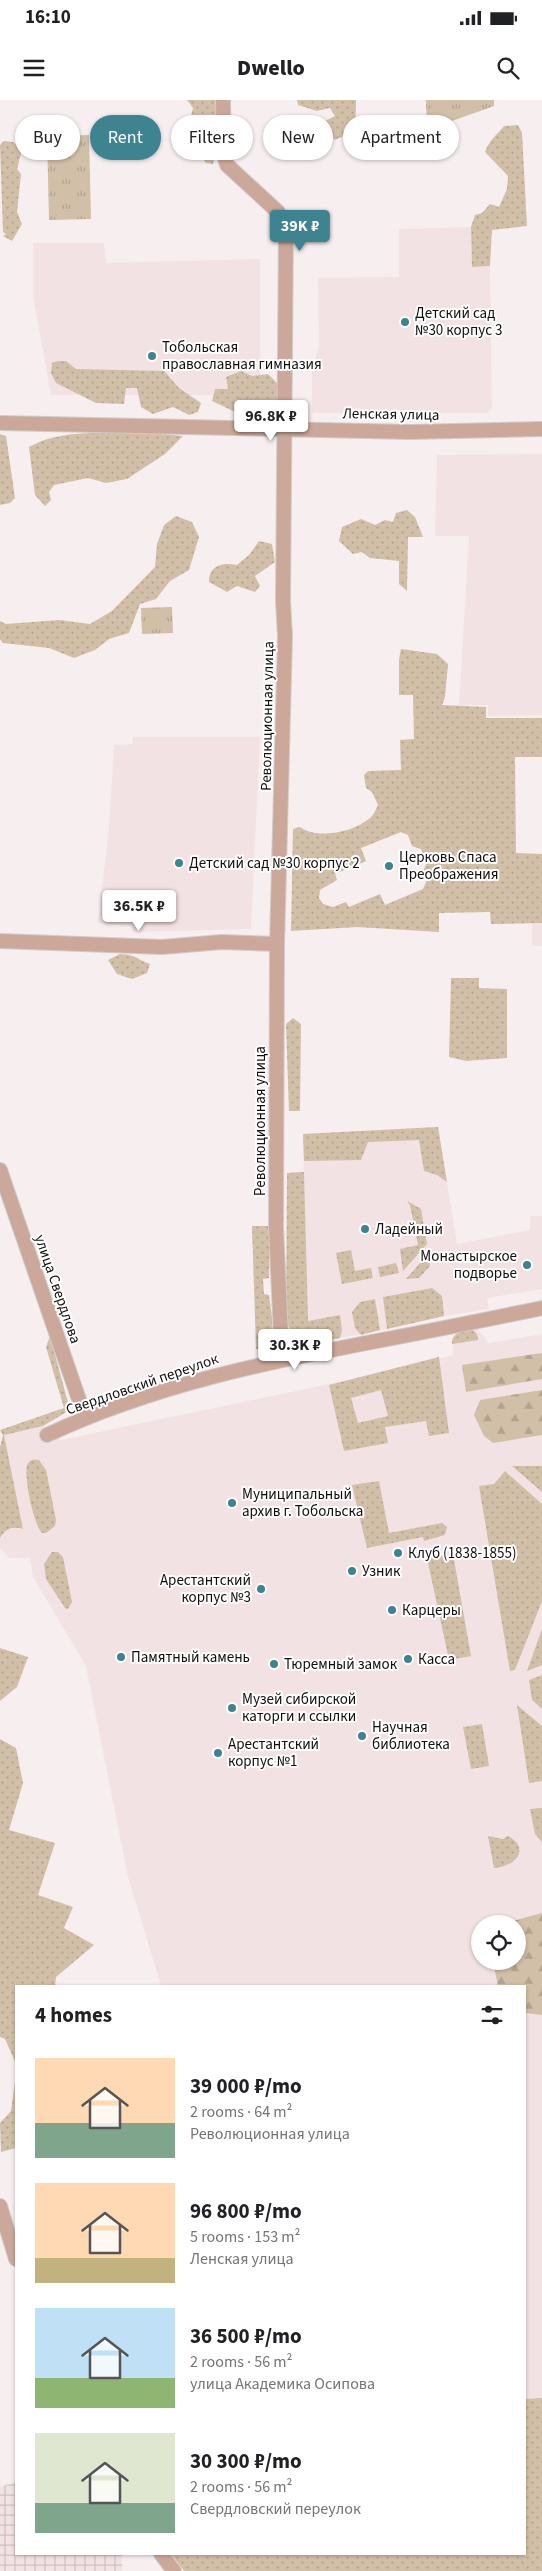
<!DOCTYPE html>
<meta charset="utf-8">
<style>
body{margin:0;font-family:"Source Sans 3",sans-serif;background:#f6f6f6;color:#202124;height:100vh;display:flex;flex-direction:column;font-size:19px;white-space:nowrap}
*{box-sizing:border-box;margin:0}
p{font-size:16px;color:#757577}
.icon{flex:none;width:28px;height:28px;fill:none;stroke:currentColor;stroke-width:2;stroke-linecap:round;stroke-linejoin:round}
.map{position:relative;flex:1;overflow:hidden}
.details{position:absolute;left:15px;top:1885px;width:511px;height:570px;display:flex;flex-direction:column;background:#fff;border-radius:0px;box-shadow:0 1px 4px #0004}
.details>*{flex:none}
.hud{position:absolute;left:15px;top:15px;width:512px;height:45px;display:flex;gap:10px}
.buttons{position:absolute;left:471px;top:1815px;display:grid;gap:10px}
.buttons a{display:grid;place-items:center;width:55px;height:55px;border-radius:50%;background:#fff;box-shadow:0 1px 4px #0004;font-size:25px}
.price{position:absolute;translate:-50% -42px;padding:0 11px;border-radius:5px;background:#fff;color:#222;font-size:16px;line-height:32px;filter:drop-shadow(0 1px 2px #0008)}
.price::after{content:'';position:absolute;left:50%;top:30px;width:15px;height:11px;margin-left:-8px;background:inherit;clip-path:polygon(0 0,100% 0,50% 100%)}
.price.selected{background:#3e8390;color:#fff}
ul{padding:0;list-style:none}
li{display:flex;align-items:center;gap:15px;height:125px;padding:0 20px}
li span{display:grid;place-items:center;flex:none;width:140px;height:100px;border-radius:0px;color:#555}
li>.icon{margin-inline-start:auto}
span .icon{width:60px;height:60px;fill:#fffc;stroke-width:1}
li b{font-size:21px}
h2{display:flex;justify-content:space-between;align-items:center;height:60px;padding:0 20px;font-size:21px}
.chip{padding:0 18px;border-radius:22px;background:#fff;box-shadow:0 1px 4px #0004;font-size:18px;line-height:45px}
.chip.selected{background:#3e8390;color:#fff}
.status{display:flex;justify-content:space-between;align-items:center;height:35px;padding:0 25px;background:#fff;direction:ltr}
.status svg{height:14px;fill:currentColor}
header{display:flex;justify-content:space-between;align-items:center;height:65px;padding:0 20px;background:#fff;font-size:22px;font-weight:800}
.map>svg:first-child{display:block}
.built{fill:#f3e2e3;fill-rule:evenodd}
.industrial{fill:url(#industrial-grid)}
.grass{fill:url(#grass-dots);fill-rule:evenodd}
.forest{fill:url(#forest-firs)}
.park{fill:url(#park-tufts)}
.lines{fill:none;stroke-linecap:round;stroke-linejoin:round}
.street-casing{stroke:#d2cbcb;stroke-width:16}
.street{stroke:#cca89a;stroke-width:14}
.poi-dot{fill:#3e8390;stroke:#fff;stroke-width:2}
.labels{text-anchor:middle;stroke-width:4;stroke-linejoin:round;paint-order:stroke}
.poi-label{font-size:15px;fill:#100d0d;stroke:#fff;text-anchor:start}
.street-label{font-size:15px;fill:#100d0d;stroke:#fff}
</style>
<div class="status"><b>16:10</b><svg viewBox="0 0 49 12"><path d="M0 12V9h3v3zM5 12V6h3v6zM10 12V3h3v9zM15 12V0h3v12zM26 1h20v11H26zM47 4h2v5h-2z"/></svg></div>
<header><svg class="icon" aria-label="menu" viewBox="0 0 24 24"><path d="M4 6h16M4 12h16M4 18h16"/></svg>Dwello<svg class="icon" aria-label="search" viewBox="0 0 24 24"><circle cx="10" cy="10" r="6"/><path d="M15 15l6 6"/></svg></header>
<div class="map">
<svg width="542" height="2471" viewBox="0 0 542 2471">
<defs>
<pattern id="industrial-grid" width="8" height="8" patternUnits="userSpaceOnUse" patternTransform="scale(1.25)"><rect width="8" height="8" fill="#f3e2e3"/><path d="M0 4h8M4 0v8" fill="none" stroke="#cfc1c2"/></pattern>
<pattern id="grass-dots" width="8" height="8" patternUnits="userSpaceOnUse" patternTransform="scale(1.25)"><rect width="8" height="8" fill="#d1bfa8"/><path d="M2 2h.1M6 6h.1" fill="none" stroke="#b2a38f" stroke-width="1.8" stroke-linecap="round"/></pattern>
<pattern id="forest-firs" width="22" height="20" patternUnits="userSpaceOnUse" patternTransform="scale(1.25)"><rect width="22" height="20" fill="#d1bfa8"/><path d="M5 1l3.5 6h-7zM16 11l3.5 6h-7z" fill="#b2a38f"/></pattern>
<pattern id="park-tufts" width="24" height="20" patternUnits="userSpaceOnUse" patternTransform="scale(1.25)"><rect width="24" height="20" fill="#d1bfa8"/><path d="M3 7l-1-3M5 7V3M7 7l1-3M15 17l-1-3M17 17v-4M19 17l1-3" fill="none" stroke="#b2a38f"/></pattern>
</defs>
<rect width="100%" height="100%" fill="#f7efef"/>
<!-- built -->
<g class="built">
<path d="M471 127 472 167 490 166 492 309 486 313H312V268L319 247 318 178 399 177V129Z"/>
<path d="M33 143H104L106 163 260 159V295H51L33 196Z"/>
<path d="M542 354V615L488 616V605H459L469 436H435L437 355Z"/>
<path d="M133 637H260L251 829 132 832 131 826 98 823 109 728 114 645 133 644Z"/>
<path d="M542 823V846H532V824Z"/>
<path d="M438 1027 457 1144 530 1130V1116H542V1189L487 1198 489 1209 444 1216 383 1230 313 1243 300 1239 289 1228 287 1073 304 1072 303 1034Z"/>
<path d="M478 1229 489 1243 542 1234V2298L525 2299V1886H161L128 1777 86 1566 33 1477 30 1458H9L0 1448V1438L5 1431 15 1427 23 1429 3 1335 43 1326 52 1342 59 1338 61 1340 368 1276 453 1255 452 1239 455 1234 462 1231ZM480 1824H518V1861H480Z"/>
</g>
<!-- industrial -->
<path class="industrial" d="M16 2382V2454H122V2471H0V2387Z"/>
<!-- grass -->
<g class="grass">
<path d="M187 0H218V45L213 64 206 63C198 52 195 44 197 31L190 20 193 8Z"/>
<path d="M297 0H356L355 49 350 50 344 36 335 40 326 32 325 21 335 16 330 8 317 11 298 5Z"/>
<path d="M518 25 522 33 527 126 492 130 490 166 472 167 471 127 475 115 482 113 490 104 499 107 507 89 508 76 485 52C489 40 497 35 504 26Z"/>
<path d="M4 41 13 42 22 50 17 69 21 74 17 112 22 124 12 141 3 136 6 134 3 132 0 45Z"/>
<path d="M58 261H66L76 269 164 271 179 288 201 303 198 312 189 315 173 307 153 314 141 307 137 288H126L124 304 96 303 56 283 51 273 52 263Z"/>
<path d="M241 271 252 276 268 274 280 286 278 305 268 315 256 309 248 318 212 301 215 289H228L226 277Z"/>
<path d="M139 332 183 336 165 354 127 379 106 383 88 378 54 385 49 392 51 400 45 406 35 395 29 347C60 329 103 334 139 332Z"/>
<path d="M0 334 6 336 15 398 10 403 0 405Z"/>
<path d="M407 410 415 417 423 437H408L407 491 399 484V461L370 458 362 452 353 454 339 441 342 427 361 419 375 425 385 420 393 422 396 413Z"/>
<path d="M176 416 192 422 199 437 189 470 170 481 156 499 140 504 129 533 109 539 95 550 74 558 49 548 3 543 0 539V521L6 524 59 520 90 524 112 511 155 467 157 444 164 425Z"/>
<path d="M259 441 272 444 275 462 255 476 260 486 255 492 237 486 227 492 209 482C209 465 223 462 237 465L249 455Z"/>
<path d="M401 549 437 554 448 564 445 597 442 605 486 607V618H542V657H515L516 753 542 754V823L491 824 490 812 439 813V832L357 827 291 831 293 729 300 727C317 740 354 732 370 718 374 715 376 709 378 705L372 692 366 688 364 675 368 671 401 670 400 640 414 639 413 595H399V559ZM401 732 408 735 412 746 421 749 427 762 423 771 427 780 423 789 385 805 380 794 349 807 346 802 333 807 323 804 319 798 320 790 337 780 335 774 366 761 361 748Z"/>
<path d="M120 854C137 855 136 859 150 864L147 873 132 879 117 874 108 860Z"/>
<path d="M451 878H479V888L507 889V958L466 961 449 957Z"/>
<path d="M293 918 301 924 300 1011H289L286 924Z"/>
<path d="M438 1027 447 1082 437 1075 424 1071 419 1040 368 1042 361 1060 304 1061 303 1034Z"/>
<path d="M304 1072 308 1221 340 1215 342 1230 340 1238C317 1243 294 1247 286 1219L287 1073Z"/>
<path d="M407 1101 421 1109 427 1144 403 1171 400 1149 418 1145 410 1105Z"/>
<path d="M252 1126H270L269 1178 263 1179 264 1194 269 1195C271 1214 278 1236 264 1251L256 1249Z"/>
<path d="M351 1150 355 1171 371 1168 373 1178 342 1184 336 1153Z"/>
<path d="M428 1154 430 1166 419 1178 406 1179Z"/>
<path d="M396 1163 399 1173 380 1177 378 1167Z"/>
<path d="M432 1188 442 1196 444 1216 387 1229 383 1197Z"/>
<path d="M375 1199 380 1230 361 1235 355 1228 352 1212 360 1202Z"/>
<path d="M473 1230 477 1234 478 1240 452 1244C452 1232 462 1231 473 1230Z"/>
<path d="M50 1236 70 1310 43 1326 4 1335 23 1429C13 1426 6 1428 0 1438V1347L3 1335 0 1330 64 1308 46 1247Z"/>
<path d="M439 1257 449 1333 429 1336 426 1321 385 1327 388 1343 344 1351 329 1285ZM381 1290 388 1316 358 1323 351 1298Z"/>
<path d="M39 1360 46 1370 56 1420 55 1426 46 1433H42C34 1426 22 1372 28 1363 31 1359 35 1359 39 1360Z"/>
<path d="M512 1366H542V1392Z"/>
<path d="M505 1371 542 1404V1501L515 1570 510 1571 479 1386 494 1384Z"/>
<path d="M379 1381 389 1433 442 1423 447 1427 445 1435 424 1441 423 1437 367 1448 352 1385Z"/>
<path d="M52 1452H58L63 1457 72 1502 68 1509 65 1508 46 1479 44 1464Z"/>
<path d="M453 1454 471 1556 449 1560 427 1458Z"/>
<path d="M542 1529V1565L527 1571Z"/>
<path d="M0 1548 28 1557 17 1587 0 1601Z"/>
<path d="M542 1575V1609L532 1600 529 1580Z"/>
<path d="M517 1605 542 1626V1681L529 1683Z"/>
<path d="M482 1624 489 1666 471 1669 463 1627Z"/>
<path d="M0 1639 16 1648 23 1683 9 1730 55 1743 38 1795 73 1807 64 1828 94 1845 56 1877 55 1886H16V1964L5 1939 0 1937Z"/>
<path d="M542 1708V1742L535 1734 530 1709Z"/>
<path d="M488 1736 503 1739 508 1736C532 1749 514 1767 494 1768Z"/>
<path d="M16 1974V2048L1 2052 0 2023 11 2011Z"/>
<path d="M542 2298V2471H184L171 2454H525V2299Z"/>
</g>
<!-- forest -->
<g class="forest">
<path d="M542 1253V1279L466 1292 462 1265Z"/>
<path d="M542 1290V1335L493 1343 484 1336 474 1315 480 1300Z"/>
<path d="M542 1813V1915L525 1913V1886H498L493 1861H518V1824L509 1822Z"/>
</g>
<!-- park -->
<g class="park">
<path d="M426 0H494V6L427 30Z"/>
<path d="M89 35 91 119 49 120 47 36Z"/>
<path d="M172 507 173 533 142 534 141 508Z"/>
</g>
<g class="lines">
<defs>
<g id="street">
<path d="M223 0 224 55 227 65 278 112 286 127 283 501 285 536 277 844 276 1127 282 1258"/>
<path d="M0 323 410 332 542 329"/>
<path d="M0 841 162 847 222 842 277 844"/>
<path d="M0 1070 85 1317"/>
<path d="M47 1335C154 1285 267 1262 382 1240 435 1230 489 1219 542 1208"/>
<path d="M0 2106 16 2159"/>
<path d="M161 2454 174 2471"/>
</g>
</defs>
<!-- street casing -->
<use href="#street" class="street-casing"/>
<!-- street -->
<use href="#street" class="street"/>
</g>
<!-- markers -->
<g class="poi-dot">
<circle cx="405" cy="222" r="5"/>
<circle cx="152" cy="256" r="5"/>
<circle cx="179" cy="763" r="5"/>
<circle cx="389" cy="766" r="5"/>
<circle cx="365" cy="1129" r="5"/>
<circle cx="527" cy="1165" r="5"/>
<circle cx="232" cy="1403" r="5"/>
<circle cx="398" cy="1453" r="5"/>
<circle cx="352" cy="1471" r="5"/>
<circle cx="261" cy="1489" r="5"/>
<circle cx="392" cy="1510" r="5"/>
<circle cx="121" cy="1557" r="5"/>
<circle cx="408" cy="1559" r="5"/>
<circle cx="274" cy="1564" r="5"/>
<circle cx="232" cy="1608" r="5"/>
<circle cx="362" cy="1636" r="5"/>
<circle cx="218" cy="1653" r="5"/>
</g>
<g class="labels">
<!-- poi labels -->
<g class="poi-label">
<text x="415" y="218">Детский сад<tspan x="415" dy="17">№30 корпус 3</tspan></text>
<text x="162" y="252">Тобольская<tspan x="162" dy="17">православная гимназия</tspan></text>
<text x="399" y="762">Церковь Спаса<tspan x="399" dy="17">Преображения</tspan></text>
<text x="189" y="768">Детский сад №30 корпус 2</text>
<text x="375" y="1134">Ладейный</text>
<text x="517" y="1161" text-anchor="end">Монастырское<tspan x="517" dy="17">подворье</tspan></text>
<text x="242" y="1399">Муниципальный<tspan x="242" dy="17">архив г. Тобольска</tspan></text>
<text x="408" y="1458">Клуб (1838-1855)</text>
<text x="362" y="1476">Узник</text>
<text x="251" y="1485" text-anchor="end">Арестантский<tspan x="251" dy="17">корпус №3</tspan></text>
<text x="402" y="1515">Карцеры</text>
<text x="131" y="1562">Памятный камень</text>
<text x="418" y="1564">Касса</text>
<text x="284" y="1569">Тюремный замок</text>
<text x="242" y="1604">Музей сибирской<tspan x="242" dy="17">каторги и ссылки</tspan></text>
<text x="372" y="1632">Научная<tspan x="372" dy="17">библиотека</tspan></text>
<text x="228" y="1649">Арестантский<tspan x="228" dy="17">корпус №1</tspan></text>
</g>
<!-- street labels -->
<g class="street-label">
<text transform="translate(391 314) rotate(1)" y="5">Ленская улица</text>
<text transform="translate(267 616) rotate(-89)" y="5">Революционная улица</text>
<text transform="translate(260 1021) rotate(-90)" y="5">Революционная улица</text>
<text transform="translate(58 1189) rotate(71)" y="5">улица Свердлова</text>
<text transform="translate(142 1284) rotate(-19)" y="5">Свердловский переулок</text>
</g>
</g>
</svg>
<div class="buttons">
<a><svg class="icon" aria-label="locate" viewBox="0 0 24 24"><circle cx="12" cy="12" r="6"/><path d="M12 2v4M12 18v4M2 12h4M18 12h4"/></svg></a>
</div>
<b class="price selected" style="left:300px;top:152px">39K ₽</b>
<b class="price" style="left:271px;top:342px">96.8K ₽</b>
<b class="price" style="left:139px;top:832px">36.5K ₽</b>
<b class="price" style="left:295px;top:1271px">30.3K ₽</b>
<div class="hud">
<a class="chip">Buy</a>
<a class="chip selected">Rent</a>
<a class="chip">Filters</a>
<a class="chip">New</a>
<a class="chip">Apartment</a>
</div>
<section class="details">
<h2>4 homes<svg class="icon" aria-label="filters" viewBox="0 0 24 24"><path d="M4 7h16M4 17h16"/><circle cx="9" cy="7" r="2"/><circle cx="15" cy="17" r="2"/></svg></h2>
<ul>
<li><span style="background:linear-gradient(#ffd9b3 65%,#7fa58c 0)"><svg class="icon" aria-label="home" viewBox="0 0 24 24"><path d="M3 11l9-7 9 7M6 9v11h12V9"/></svg></span><div><b>39 000 ₽/mo</b><p>2 rooms · 64 m²</p><p>Революционная улица</p></div></li>
<li><span style="background:linear-gradient(#ffd9b3 75%,#c2b280 0)"><svg class="icon" aria-label="home" viewBox="0 0 24 24"><path d="M3 11l9-7 9 7M6 9v11h12V9"/></svg></span><div><b>96 800 ₽/mo</b><p>5 rooms · 153 m²</p><p>Ленская улица</p></div></li>
<li><span style="background:linear-gradient(#bfe0f5 70%,#8fb573 0)"><svg class="icon" aria-label="home" viewBox="0 0 24 24"><path d="M3 11l9-7 9 7M6 9v11h12V9"/></svg></span><div><b>36 500 ₽/mo</b><p>2 rooms · 56 m²</p><p>улица Академика Осипова</p></div></li>
<li><span style="background:linear-gradient(#dfe7d0 70%,#7fa58c 0)"><svg class="icon" aria-label="home" viewBox="0 0 24 24"><path d="M3 11l9-7 9 7M6 9v11h12V9"/></svg></span><div><b>30 300 ₽/mo</b><p>2 rooms · 56 m²</p><p>Свердловский переулок</p></div></li>
</ul>
</section>
</div>
